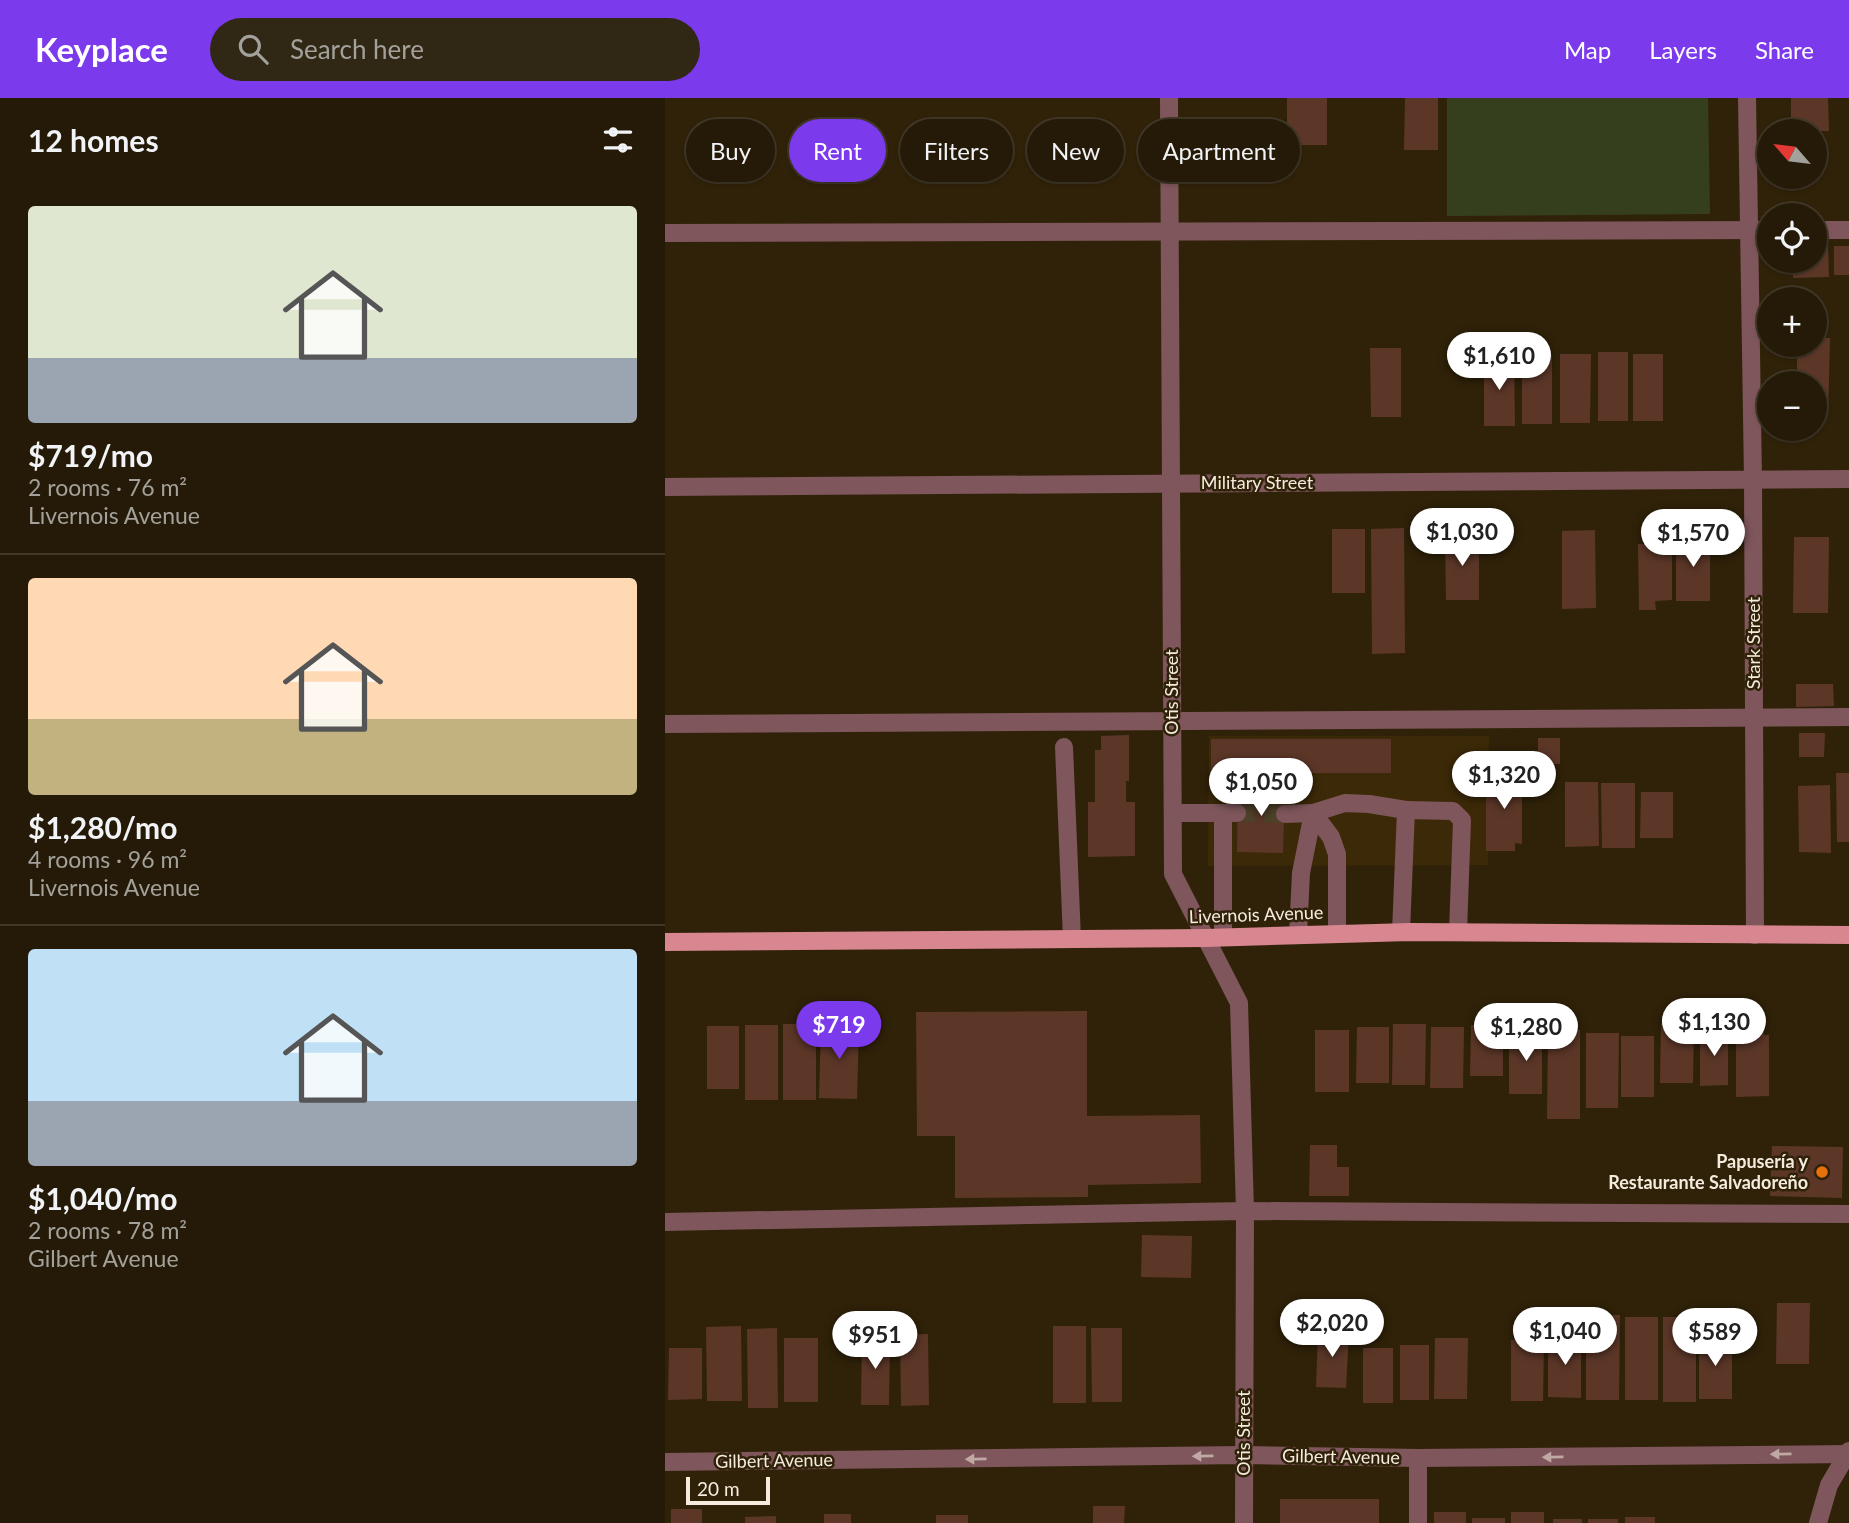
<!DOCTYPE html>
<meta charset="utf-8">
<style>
body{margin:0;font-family:Lato,sans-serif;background:#302715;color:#f1f3f6;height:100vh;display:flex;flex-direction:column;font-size:26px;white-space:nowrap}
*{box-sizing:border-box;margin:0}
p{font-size:23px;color:#a3a19b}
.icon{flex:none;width:38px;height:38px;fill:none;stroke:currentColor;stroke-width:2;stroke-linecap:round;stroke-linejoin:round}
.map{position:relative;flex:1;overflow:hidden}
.panel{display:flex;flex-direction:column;background:#241a07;width:665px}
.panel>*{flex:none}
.hud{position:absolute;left:21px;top:21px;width:665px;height:63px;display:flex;gap:14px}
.needle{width:46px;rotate:298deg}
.controls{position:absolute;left:1092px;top:21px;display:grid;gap:14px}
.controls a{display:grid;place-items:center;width:70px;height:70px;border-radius:50%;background:#241a07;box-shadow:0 2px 5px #0004,0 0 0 2px #413828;font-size:35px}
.scale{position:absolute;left:21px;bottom:18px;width:84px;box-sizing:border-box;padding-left:7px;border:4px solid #f6ecde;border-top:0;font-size:19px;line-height:24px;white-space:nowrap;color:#f6ecde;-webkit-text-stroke:5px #302209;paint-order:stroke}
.price{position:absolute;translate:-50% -60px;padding:0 16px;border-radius:24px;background:#fff;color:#222;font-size:23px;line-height:46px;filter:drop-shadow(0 2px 4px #0008)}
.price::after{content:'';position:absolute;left:50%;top:42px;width:21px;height:16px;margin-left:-10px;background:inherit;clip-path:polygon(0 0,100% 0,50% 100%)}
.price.active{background:#7c3aed;color:#fff}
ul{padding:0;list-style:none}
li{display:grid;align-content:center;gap:14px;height:371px;padding:0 28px}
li+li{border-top:2px solid #413828}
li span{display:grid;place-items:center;height:217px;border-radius:7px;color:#555}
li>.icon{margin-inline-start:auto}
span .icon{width:126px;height:126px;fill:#fffc;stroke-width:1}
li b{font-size:30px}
h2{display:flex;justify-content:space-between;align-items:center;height:84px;padding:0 28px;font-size:30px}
.chip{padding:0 24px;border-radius:32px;background:#241a07;box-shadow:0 2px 5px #0004,0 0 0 2px #413828;font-size:24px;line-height:63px}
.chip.active{background:#7c3aed;color:#fff}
header{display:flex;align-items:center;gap:42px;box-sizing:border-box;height:98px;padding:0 35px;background:#7c3aed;color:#fff}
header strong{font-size:33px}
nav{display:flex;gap:38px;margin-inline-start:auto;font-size:24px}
.search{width:490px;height:63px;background:#302715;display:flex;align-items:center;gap:18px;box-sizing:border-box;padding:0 24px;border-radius:38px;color:#a3a19b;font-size:26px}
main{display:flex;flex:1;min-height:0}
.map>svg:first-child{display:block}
.built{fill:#3c2908}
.green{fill:#353f1e}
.building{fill:#5c3728}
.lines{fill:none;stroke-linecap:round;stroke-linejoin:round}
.minor-tunnel{stroke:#4e4029;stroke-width:18;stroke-dasharray:18 9;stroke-linecap:butt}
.minor{stroke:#7e565b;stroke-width:18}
.major{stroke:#d88690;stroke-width:18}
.oneway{fill:#c0a8a3}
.food-dot{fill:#e8710a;stroke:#302209;stroke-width:2.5}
.labels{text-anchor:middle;stroke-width:5;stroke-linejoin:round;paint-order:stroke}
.street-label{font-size:18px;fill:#f6ecde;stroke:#302209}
.poi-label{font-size:18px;font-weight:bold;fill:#f6ecde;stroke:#302209;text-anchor:end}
</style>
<header>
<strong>Keyplace</strong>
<div class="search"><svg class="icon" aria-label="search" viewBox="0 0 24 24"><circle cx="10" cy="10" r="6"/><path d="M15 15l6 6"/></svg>Search here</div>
<nav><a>Map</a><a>Layers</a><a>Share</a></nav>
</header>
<main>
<section class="panel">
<h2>12 homes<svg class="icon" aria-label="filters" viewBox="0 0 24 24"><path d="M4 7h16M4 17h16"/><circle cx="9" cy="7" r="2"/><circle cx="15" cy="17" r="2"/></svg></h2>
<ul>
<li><span style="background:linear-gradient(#dfe7d0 70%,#9aa5b1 0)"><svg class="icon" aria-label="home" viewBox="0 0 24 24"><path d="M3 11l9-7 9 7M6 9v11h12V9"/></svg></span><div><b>$719/mo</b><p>2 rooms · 76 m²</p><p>Livernois Avenue</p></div></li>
<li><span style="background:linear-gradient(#ffd9b3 65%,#c2b280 0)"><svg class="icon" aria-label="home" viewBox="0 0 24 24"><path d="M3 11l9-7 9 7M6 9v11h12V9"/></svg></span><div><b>$1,280/mo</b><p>4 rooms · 96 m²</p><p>Livernois Avenue</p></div></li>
<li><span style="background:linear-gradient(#bfe0f5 70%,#9aa5b1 0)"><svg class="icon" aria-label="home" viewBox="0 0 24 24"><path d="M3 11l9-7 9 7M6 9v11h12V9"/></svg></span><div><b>$1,040/mo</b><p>2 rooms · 78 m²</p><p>Gilbert Avenue</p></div></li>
</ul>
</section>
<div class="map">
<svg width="1184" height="1425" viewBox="0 0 1184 1425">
<rect width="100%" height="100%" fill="#302209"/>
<!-- built -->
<path class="built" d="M544 638H824L823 767 543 768Z"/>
<!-- green -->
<path class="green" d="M782 0H1043L1045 116 782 118Z"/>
<!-- building -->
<g class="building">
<rect x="622" y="0" width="40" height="47"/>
<path d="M740 0H773V52H739Z"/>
<path d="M1126 0H1163L1164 33H1126Z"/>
<path d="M1150 146H1163L1164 179 1128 180 1127 163H1150Z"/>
<rect x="1169" y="148" width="15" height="29"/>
<path d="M1150 240H1165L1163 318H1150V285H1132V247H1150Z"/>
<path d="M705 250H736V319H706Z"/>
<rect x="933" y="254" width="30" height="69"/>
<path d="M895 256H926L925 325H895Z"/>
<rect x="968" y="256" width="30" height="67"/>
<rect x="857" y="257" width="30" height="69"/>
<path d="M819 259H849L850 328H819Z"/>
<path d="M739 430 740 555 707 556 706 431Z"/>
<rect x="667" y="431" width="33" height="64"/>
<path d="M930 432 931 510 897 511V433Z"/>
<path d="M814 437V502H781L780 438Z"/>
<path d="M990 438H1007V502L990 503 991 512H974L973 446H989Z"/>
<path d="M1045 438V503H1011V439Z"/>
<path d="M1129 439H1164L1163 515H1128Z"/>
<path d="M1131 586H1168L1169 608 1131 609Z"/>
<path d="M1134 635H1160L1159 659H1134Z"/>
<path d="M464 637V683H461V704H470V758L423 759V704H430V652H436V638Z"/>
<rect x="873" y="640" width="22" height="26"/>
<rect x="546" y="641" width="180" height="34"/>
<path d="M857 673V746L850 745V753H821V674Z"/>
<path d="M1171 675H1184V744H1172Z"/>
<path d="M573 684 620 686 618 755 572 754Z"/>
<path d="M900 684H933L934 748 900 749Z"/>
<path d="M936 685H970V750H937Z"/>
<path d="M1165 687 1166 755 1134 754 1133 688Z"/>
<path d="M976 694H1008V740H975Z"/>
<path d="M422 913V1018L535 1017 536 1085 423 1087V1099L290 1100V1038H252L251 914Z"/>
<path d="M1071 920H1099V937H1104V998L1071 999Z"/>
<path d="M996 925H1029L1028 985H995Z"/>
<rect x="118" y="926" width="33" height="76"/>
<path d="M156 926 194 927 192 1001 154 1000Z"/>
<path d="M728 926H761L760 987H727Z"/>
<rect x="80" y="927" width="33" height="75"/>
<path d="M806 927H838V978H805Z"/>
<rect x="42" y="928" width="32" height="63"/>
<path d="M692 929H724V985H691Z"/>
<path d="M766 929H799L798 990H765Z"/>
<rect x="650" y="932" width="34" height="62"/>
<path d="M883 932H915V1021H882Z"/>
<path d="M1035 933H1063V987L1035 988Z"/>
<rect x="844" y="935" width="33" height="61"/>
<path d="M921 935H954L953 1010H921Z"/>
<rect x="956" y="938" width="33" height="61"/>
<path d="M645 1047H672V1069H684V1098H644Z"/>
<path d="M1107 1048 1178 1049 1177 1100 1105 1098Z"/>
<path d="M477 1137 527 1138 526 1180 476 1179Z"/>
<path d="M1112 1205H1145L1144 1266H1111Z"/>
<path d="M921 1217H955L954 1302H921Z"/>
<rect x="960" y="1219" width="33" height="83"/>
<rect x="998" y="1219" width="33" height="85"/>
<path d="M76 1228 77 1303H42L41 1229Z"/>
<rect x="388" y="1228" width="33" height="77"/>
<path d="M112 1230 113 1310H83L82 1231Z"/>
<path d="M426 1230H457V1304H427Z"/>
<path d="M653 1233 684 1234 681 1290 651 1289Z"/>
<path d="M263 1236 264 1307 236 1308 235 1237Z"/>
<path d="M197 1238 225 1239 224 1307H196Z"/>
<path d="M883 1238H916V1300L883 1299Z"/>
<rect x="119" y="1240" width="34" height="64"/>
<path d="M770 1240H803L802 1301H769Z"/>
<rect x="1034" y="1240" width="33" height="61"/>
<path d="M846 1242H879L878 1303H846Z"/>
<rect x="735" y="1247" width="29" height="55"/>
<path d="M4 1250H37V1301L3 1302Z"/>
<rect x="698" y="1250" width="30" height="55"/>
<rect x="615" y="1401" width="99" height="24"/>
<path d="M428 1408H460L459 1425H428Z"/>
<rect x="6" y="1411" width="31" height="14"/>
<rect x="769" y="1414" width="32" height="11"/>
<rect x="846" y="1414" width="33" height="11"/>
<rect x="159" y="1416" width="27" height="9"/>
<rect x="271" y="1417" width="32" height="8"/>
<path d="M111 1418V1425H80V1419Z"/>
<rect x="960" y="1419" width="30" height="6"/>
<rect x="807" y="1420" width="33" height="5"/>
<rect x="888" y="1421" width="29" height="4"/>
<rect x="923" y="1421" width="30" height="4"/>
</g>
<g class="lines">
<!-- minor-tunnel -->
<path class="minor-tunnel" d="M572 715 620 716"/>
<!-- minor -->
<g class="minor">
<path d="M504 0 508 776 574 905 580 1113 579 1425"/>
<path d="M1082 0 1088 381 1090 837"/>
<path d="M1150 132H1184"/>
<path d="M0 135 1104 132"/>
<path d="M0 389 1184 381"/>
<path d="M0 626 1184 619"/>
<path d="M399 649 407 841"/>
<path d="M741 712 788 713 797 722 793 834"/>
<path d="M508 715H572"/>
<path d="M558 716V839"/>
<path d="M620 716 648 715 666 739 672 756V836"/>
<path d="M633 837 636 775 648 715 680 705 704 706 741 712 736 834"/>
<path d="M0 1124 580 1113 1184 1116"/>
<path d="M753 1360V1425"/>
<path d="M0 1364 578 1357 753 1360 1184 1356"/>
<path d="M1153 1425 1164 1387 1184 1353"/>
</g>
<!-- major -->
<path class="major" d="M0 844 541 840 745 834 1184 837"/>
</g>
<!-- one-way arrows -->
<defs><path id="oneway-solid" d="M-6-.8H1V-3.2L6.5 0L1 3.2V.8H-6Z" transform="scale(1.75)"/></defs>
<g class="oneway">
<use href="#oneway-solid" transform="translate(1116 1356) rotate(179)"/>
<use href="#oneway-solid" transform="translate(538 1358) rotate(179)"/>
<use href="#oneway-solid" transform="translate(888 1359) rotate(179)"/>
<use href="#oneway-solid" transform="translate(311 1361) rotate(179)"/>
</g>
<!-- markers -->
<circle class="food-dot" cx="1157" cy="1074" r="7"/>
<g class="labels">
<!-- street labels -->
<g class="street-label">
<text x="592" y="391">Military Street</text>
<text transform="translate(1089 545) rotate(-90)" y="6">Stark Street</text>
<text transform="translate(507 594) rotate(-90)" y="6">Otis Street</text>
<text transform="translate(591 817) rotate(-2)" y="6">Livernois Avenue</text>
<text transform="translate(579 1335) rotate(-90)" y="6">Otis Street</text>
<text transform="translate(676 1359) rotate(1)" y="6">Gilbert Avenue</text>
<text transform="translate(109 1363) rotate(-1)" y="6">Gilbert Avenue</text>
</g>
<!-- poi labels -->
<g class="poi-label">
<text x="1143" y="1070">Papusería y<tspan x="1143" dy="21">Restaurante Salvadoreño</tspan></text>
</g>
</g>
</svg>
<div class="controls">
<a><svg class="needle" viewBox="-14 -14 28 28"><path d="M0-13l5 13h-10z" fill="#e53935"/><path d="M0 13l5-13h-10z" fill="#a3a19b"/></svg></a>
<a><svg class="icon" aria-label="locate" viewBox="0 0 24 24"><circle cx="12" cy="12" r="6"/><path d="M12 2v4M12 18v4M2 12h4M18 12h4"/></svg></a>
<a>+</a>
<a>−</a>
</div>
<div class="scale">20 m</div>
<b class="price" style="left:834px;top:294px">$1,610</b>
<b class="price" style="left:797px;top:470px">$1,030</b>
<b class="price" style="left:1028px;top:471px">$1,570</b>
<b class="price" style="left:839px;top:713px">$1,320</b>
<b class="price" style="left:596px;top:720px">$1,050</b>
<b class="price" style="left:1049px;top:960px">$1,130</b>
<b class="price active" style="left:174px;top:963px">$719</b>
<b class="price" style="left:861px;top:965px">$1,280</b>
<b class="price" style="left:667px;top:1261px">$2,020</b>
<b class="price" style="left:900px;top:1269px">$1,040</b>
<b class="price" style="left:1050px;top:1270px">$589</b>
<b class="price" style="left:210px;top:1273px">$951</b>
<div class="hud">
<a class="chip">Buy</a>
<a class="chip active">Rent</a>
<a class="chip">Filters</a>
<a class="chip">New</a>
<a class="chip">Apartment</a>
</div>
</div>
</main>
